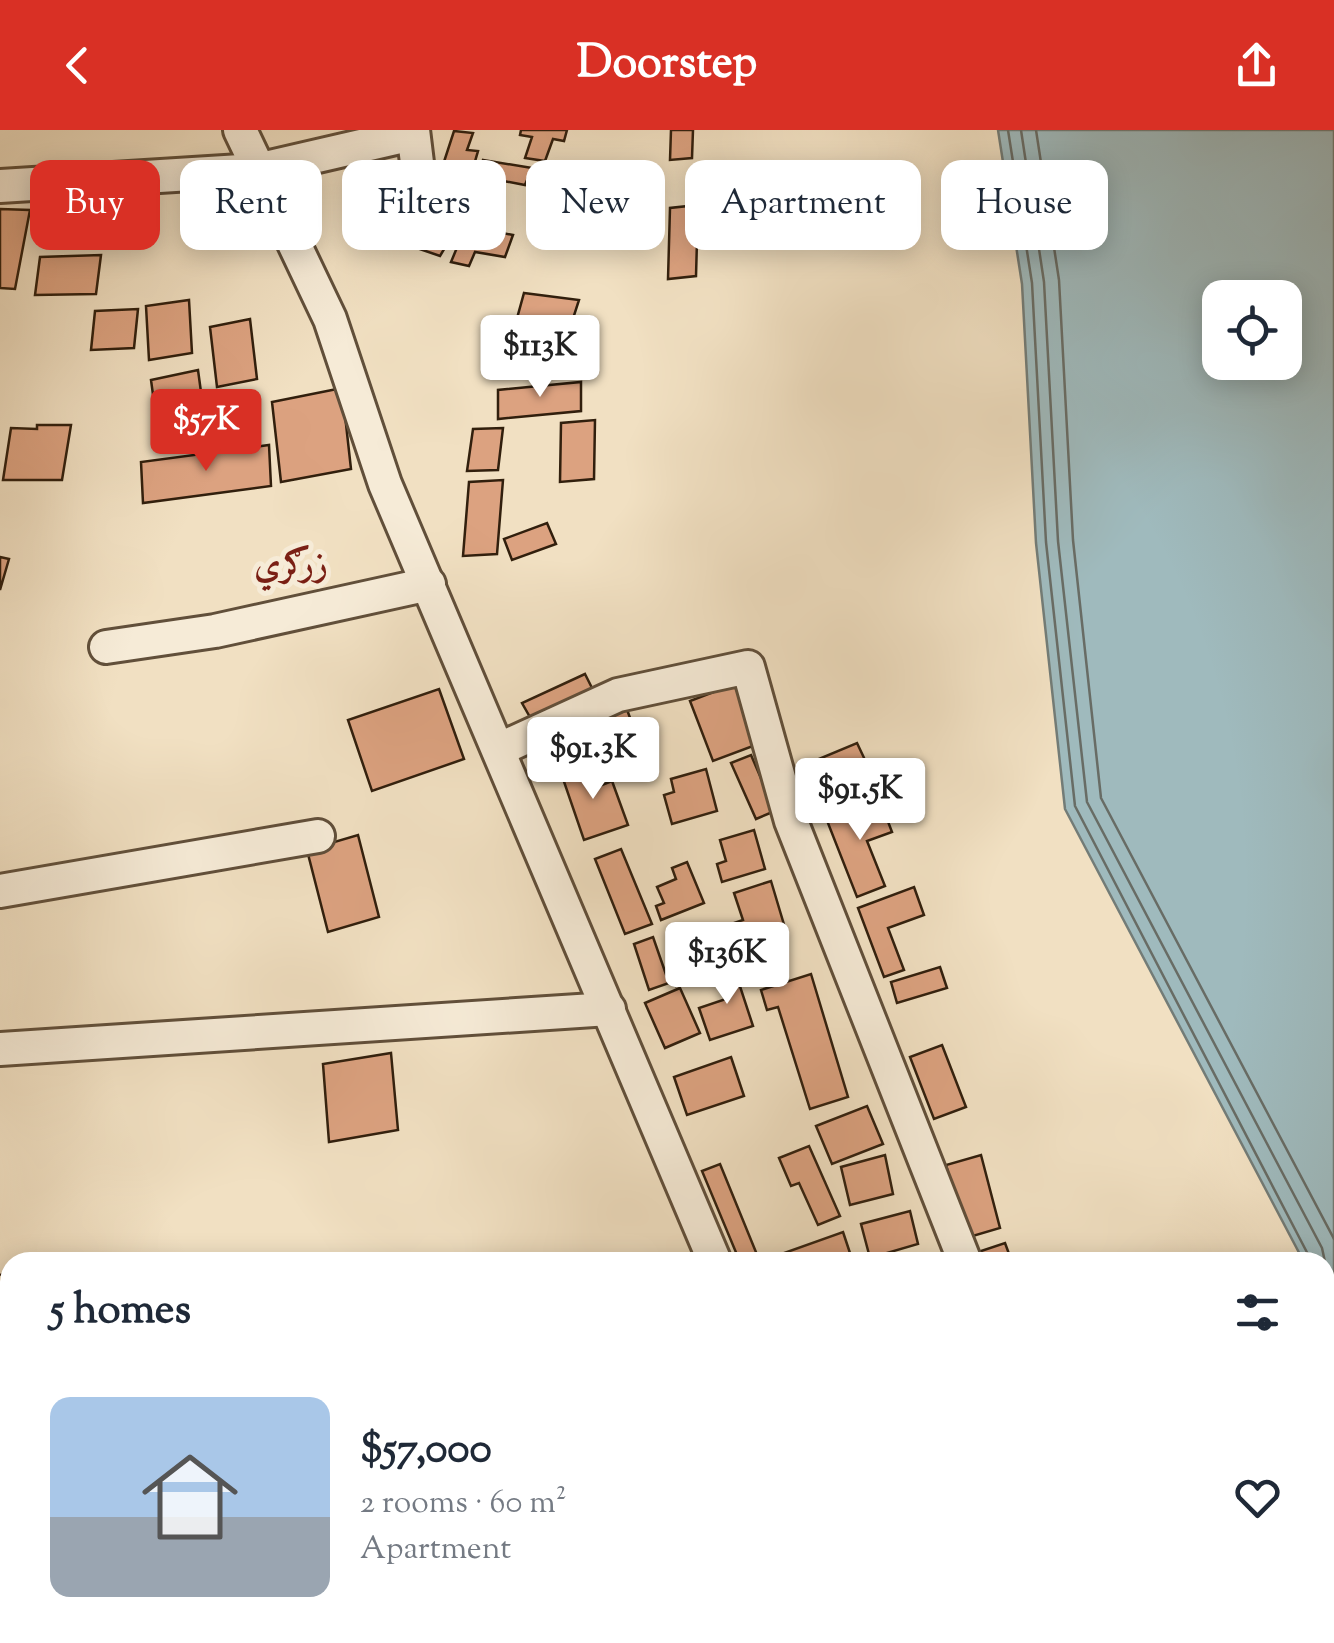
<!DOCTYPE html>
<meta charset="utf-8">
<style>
body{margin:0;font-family:"Sorts Mill Goudy",Amiri,serif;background:#f2f2f3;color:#1f2937;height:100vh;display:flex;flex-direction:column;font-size:38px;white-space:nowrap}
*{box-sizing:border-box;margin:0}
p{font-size:32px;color:#747a83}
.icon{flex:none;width:55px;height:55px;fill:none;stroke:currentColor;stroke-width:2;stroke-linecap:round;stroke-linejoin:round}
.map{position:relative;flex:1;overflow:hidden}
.drawer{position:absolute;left:0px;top:1122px;width:1335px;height:392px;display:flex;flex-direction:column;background:#fff;border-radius:30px 30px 0 0;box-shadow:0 5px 25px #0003}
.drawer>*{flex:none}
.banner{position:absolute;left:30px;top:30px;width:1275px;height:90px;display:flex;gap:20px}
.tools{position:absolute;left:1202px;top:150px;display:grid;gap:20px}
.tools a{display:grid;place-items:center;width:100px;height:100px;border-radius:20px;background:#fff;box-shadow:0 5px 25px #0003;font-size:50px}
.price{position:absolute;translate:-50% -85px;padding:0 22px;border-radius:10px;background:#fff;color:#222;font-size:32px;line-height:65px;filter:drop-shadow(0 2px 5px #0008)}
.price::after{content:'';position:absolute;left:50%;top:60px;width:30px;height:22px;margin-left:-15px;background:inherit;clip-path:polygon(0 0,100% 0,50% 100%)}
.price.active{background:#d93025;color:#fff}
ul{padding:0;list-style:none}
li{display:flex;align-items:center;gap:30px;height:250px;padding:0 50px}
li span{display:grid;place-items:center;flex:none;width:280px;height:200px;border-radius:20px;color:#555}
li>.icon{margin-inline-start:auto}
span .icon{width:120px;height:120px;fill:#fffc;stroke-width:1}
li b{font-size:42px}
h2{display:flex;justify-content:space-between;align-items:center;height:120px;padding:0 50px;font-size:42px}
.tag{padding:0 35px;border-radius:20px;background:#fff;box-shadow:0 5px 25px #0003;font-size:35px;line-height:90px}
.tag.active{background:#d93025;color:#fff}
header{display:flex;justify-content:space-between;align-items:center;height:130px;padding:0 50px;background:#d93025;color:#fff;font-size:45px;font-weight:700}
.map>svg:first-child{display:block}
.water{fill:#9fbabd;stroke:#737c77;stroke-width:2.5;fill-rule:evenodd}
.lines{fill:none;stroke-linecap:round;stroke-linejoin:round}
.shore{stroke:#686c65;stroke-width:2.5}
.building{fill:#dca280;stroke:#311f0d;stroke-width:2.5}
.minor-casing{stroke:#614f3a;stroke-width:38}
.major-casing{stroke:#311f0d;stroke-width:45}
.minor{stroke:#f6ebd7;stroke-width:32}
.major{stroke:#e8c081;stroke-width:40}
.labels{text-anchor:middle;stroke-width:10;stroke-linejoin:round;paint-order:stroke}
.quarter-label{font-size:35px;font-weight:bold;fill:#7a1f14;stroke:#f6ebd7}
</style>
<header><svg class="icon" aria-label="back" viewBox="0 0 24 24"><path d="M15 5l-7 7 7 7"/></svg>Doorstep<svg class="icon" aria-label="share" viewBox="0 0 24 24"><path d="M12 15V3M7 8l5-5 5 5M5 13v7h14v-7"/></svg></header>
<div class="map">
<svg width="1334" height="1513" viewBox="0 0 1334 1513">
<rect width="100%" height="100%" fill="#f1e0c2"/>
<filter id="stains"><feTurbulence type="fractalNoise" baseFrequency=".002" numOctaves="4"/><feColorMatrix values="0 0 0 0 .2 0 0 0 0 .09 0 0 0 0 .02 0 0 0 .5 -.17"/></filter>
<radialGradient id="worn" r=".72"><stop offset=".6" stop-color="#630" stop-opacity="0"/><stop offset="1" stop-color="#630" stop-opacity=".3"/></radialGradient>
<!-- water -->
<path class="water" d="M998 0H1334V1189L1325 1172V1132H1304L1065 679 1036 413 1022 154ZM1220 168H1285V232H1220Z"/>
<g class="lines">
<!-- shore -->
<g class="shore">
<path d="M1008 0 1032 153 1046 412 1075 676 1312 1132"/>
<path d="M1021 0 1044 152 1058 411 1087 672 1322 1118 1325 1132"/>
<path d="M1036 0 1059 150 1073 410 1101 668 1334 1109"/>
</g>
</g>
<!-- building -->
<g class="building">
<path d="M521 0H567L564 11 553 9 545 31 525 28 532 7 520 5Z"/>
<path d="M671 0H693L692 28 670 30Z"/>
<path d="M454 1 473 3 467 20 478 21 471 45 441 41Z"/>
<path d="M483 30 532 38 525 55 498 50 491 67 470 64Z"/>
<path d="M442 71 468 79 440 126 414 117Z"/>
<path d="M698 75 696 146 668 149 670 78Z"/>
<path d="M0 79 30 80 15 159 0 158Z"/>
<path d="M466 96 513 105 505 127 475 122 469 136 451 132Z"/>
<path d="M101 125 96 164 35 165 40 127Z"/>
<path d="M524 163 579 170 570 198 516 192Z"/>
<path d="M189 170 192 223 149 230 146 176Z"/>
<path d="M138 179 134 218 91 220 95 181Z"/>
<path d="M250 189 257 249 217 257 210 197Z"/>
<path d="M198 240 201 262 154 272 151 250Z"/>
<path d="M581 252V281L498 289V260Z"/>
<path d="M342 258 351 339 281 352 272 272Z"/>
<path d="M595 290 594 349 560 352 561 293Z"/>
<path d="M37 295H71L62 350H3L11 298 37 299Z"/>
<path d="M503 298 498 340 467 341 473 299Z"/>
<path d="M269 315 271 356 143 373 141 332Z"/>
<path d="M503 350 497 424 463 426 469 352Z"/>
<path d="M547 393 556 414 512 430 504 409Z"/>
<path d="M0 427 9 429 0 460Z"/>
<path d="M585 544 597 568 535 596 522 573Z"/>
<path d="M737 553 761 613 713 631 690 571Z"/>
<path d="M439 559 464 629 372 661 348 590Z"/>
<path d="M625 574 646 632 601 648 580 591Z"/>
<path d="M857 613 866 632 842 642 854 668 827 679 807 634Z"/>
<path d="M751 625 775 681 756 689 731 633Z"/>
<path d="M585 631 594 658 612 651 628 695 584 710 560 640Z"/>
<path d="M706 639 717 681 672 694 664 665 674 662 671 649Z"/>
<path d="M879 668 892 702 867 711 885 756 857 767 826 688Z"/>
<path d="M754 700 765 739 722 752 717 734 726 731 720 710Z"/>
<path d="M358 705 379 787 328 802 307 720Z"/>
<path d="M621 719 652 794 625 804 595 729Z"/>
<path d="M687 732 704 773 661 790 656 776 664 773 657 757 676 749 672 738Z"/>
<path d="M771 751 785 798 740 812 734 793 743 790 734 763Z"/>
<path d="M914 757 924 785 888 798 904 840 884 847 858 778Z"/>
<path d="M653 807 669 853 649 860 634 814Z"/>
<path d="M697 831 702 847 676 856 670 840Z"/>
<path d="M732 832 753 896 710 910 699 878 726 869 716 838Z"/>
<path d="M940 837 947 858 897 873 891 852Z"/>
<path d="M811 844 848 967 810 979 778 877 767 880 761 860Z"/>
<path d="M680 858 700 903 665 918 645 873Z"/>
<path d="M942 915 966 977 934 989 910 927Z"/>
<path d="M391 923 398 1000 329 1012 323 934Z"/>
<path d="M731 927 744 966 687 985 674 947Z"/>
<path d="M867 976 883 1014 832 1034 816 996Z"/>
<path d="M809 1016 840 1086 818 1095 799 1053 791 1056 779 1028Z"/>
<path d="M885 1025 893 1064 850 1075 841 1037Z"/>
<path d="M981 1025 1000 1098 966 1108 946 1035Z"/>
<path d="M720 1034 760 1132H740L702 1041Z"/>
<path d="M910 1081 918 1114 870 1128 861 1094Z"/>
<path d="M843 1102 851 1126 832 1132H771L770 1128Z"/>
<path d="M1005 1113 1012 1132H982L978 1122Z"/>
</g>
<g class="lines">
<defs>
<g id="minor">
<path d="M240 0 330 189 385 354 715 1132"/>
<path d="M413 0 418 41"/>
<path d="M0 56 257 40 413 4"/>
<path d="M106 517 215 501 429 454"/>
<path d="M500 619 618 565 748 537 791 691 965 1132"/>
<path d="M0 761 318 706"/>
<path d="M0 919 609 879"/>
<path d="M844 1505 847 1513"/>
<path d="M1093 1505 1095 1513"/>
</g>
<g id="major">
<path d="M0 1166 10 1248"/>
<path d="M23 1513V1505"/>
</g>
</defs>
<!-- minor casing -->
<use href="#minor" class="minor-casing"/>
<!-- major casing -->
<use href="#major" class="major-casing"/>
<!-- minor -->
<use href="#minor" class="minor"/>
<!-- major -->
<use href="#major" class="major"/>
</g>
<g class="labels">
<!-- quarter labels -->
<g class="quarter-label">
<text x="291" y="445">زرګري</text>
</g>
</g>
<rect width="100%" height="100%" filter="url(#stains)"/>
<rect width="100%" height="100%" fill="url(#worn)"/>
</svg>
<div class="tools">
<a><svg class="icon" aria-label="locate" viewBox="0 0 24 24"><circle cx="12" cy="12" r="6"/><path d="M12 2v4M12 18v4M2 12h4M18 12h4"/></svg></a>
</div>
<b class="price" style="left:540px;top:270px">$113K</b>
<b class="price active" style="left:206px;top:344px">$57K</b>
<b class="price" style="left:593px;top:672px">$91.3K</b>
<b class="price" style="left:860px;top:713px">$91.5K</b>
<b class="price" style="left:727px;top:877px">$136K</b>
<div class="banner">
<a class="tag active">Buy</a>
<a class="tag">Rent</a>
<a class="tag">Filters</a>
<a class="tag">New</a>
<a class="tag">Apartment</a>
<a class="tag">House</a>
</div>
<section class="drawer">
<h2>5 homes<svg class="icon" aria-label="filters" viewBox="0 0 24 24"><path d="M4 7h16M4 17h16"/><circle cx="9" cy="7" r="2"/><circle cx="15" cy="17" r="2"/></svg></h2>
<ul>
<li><span style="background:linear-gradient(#a9c7e8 60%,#9aa5b1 0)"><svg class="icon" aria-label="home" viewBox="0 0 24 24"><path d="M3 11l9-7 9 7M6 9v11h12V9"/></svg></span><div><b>$57,000</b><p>2 rooms · 60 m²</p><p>Apartment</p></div><svg class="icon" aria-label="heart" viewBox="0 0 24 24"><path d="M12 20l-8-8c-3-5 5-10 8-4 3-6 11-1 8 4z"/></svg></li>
</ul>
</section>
</div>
